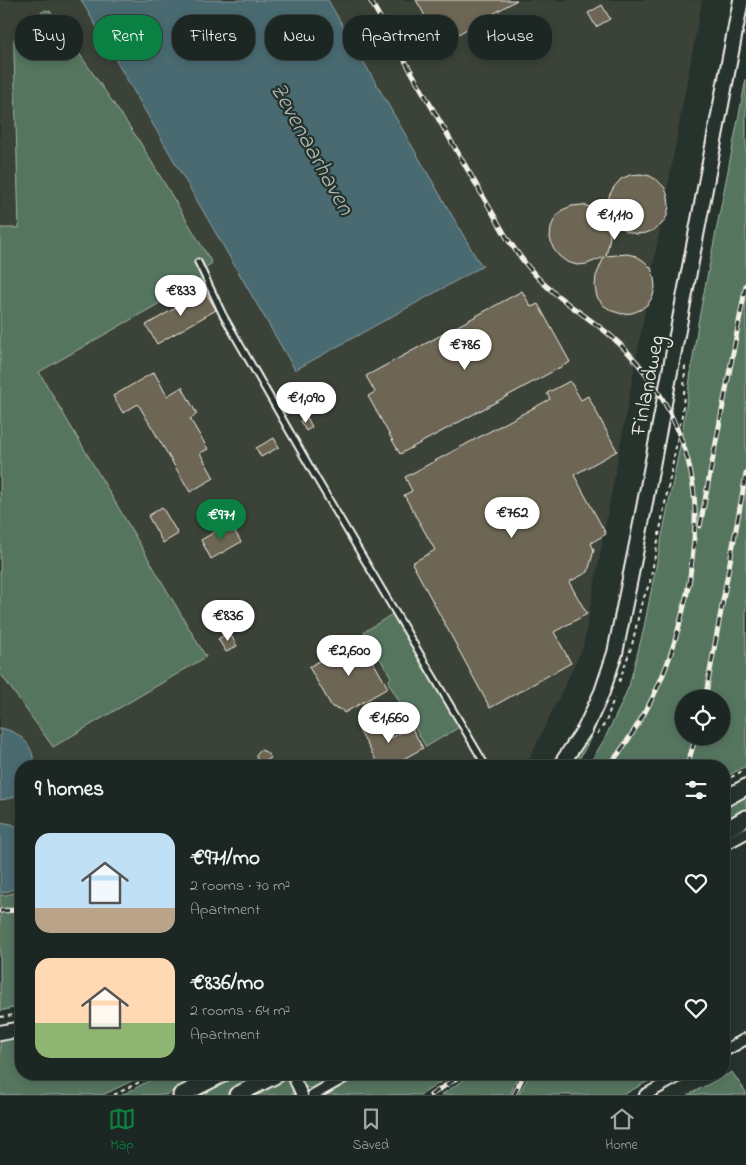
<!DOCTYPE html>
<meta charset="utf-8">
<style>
body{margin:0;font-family:"Indie Flower",sans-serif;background:#29322f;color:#f1f3f6;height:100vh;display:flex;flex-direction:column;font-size:19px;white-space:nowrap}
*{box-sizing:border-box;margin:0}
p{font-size:16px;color:#a0a5a5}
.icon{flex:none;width:28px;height:28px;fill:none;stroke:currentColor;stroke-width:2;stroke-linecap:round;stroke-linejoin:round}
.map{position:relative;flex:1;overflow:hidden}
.details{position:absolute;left:15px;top:760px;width:715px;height:320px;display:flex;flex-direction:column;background:#1c2622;border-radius:20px;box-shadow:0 2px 8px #0003,0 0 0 1px #3a4340}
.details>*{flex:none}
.banner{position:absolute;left:15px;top:15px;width:716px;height:45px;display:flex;gap:10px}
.fabs{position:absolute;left:675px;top:690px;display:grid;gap:10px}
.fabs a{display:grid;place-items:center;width:55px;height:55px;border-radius:50%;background:#1c2622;box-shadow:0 2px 8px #0003,0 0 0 1px #3a4340;font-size:25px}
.price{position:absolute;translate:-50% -42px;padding:0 11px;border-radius:18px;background:#fff;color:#222;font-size:16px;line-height:32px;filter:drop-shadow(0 1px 2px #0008)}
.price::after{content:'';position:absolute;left:50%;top:30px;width:15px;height:11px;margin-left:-8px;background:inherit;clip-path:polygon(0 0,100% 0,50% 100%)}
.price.active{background:#0b8043;color:#fff}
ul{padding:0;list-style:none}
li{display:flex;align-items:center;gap:15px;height:125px;padding:0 20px}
li span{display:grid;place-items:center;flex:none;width:140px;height:100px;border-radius:15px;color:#555}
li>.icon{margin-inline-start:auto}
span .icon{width:60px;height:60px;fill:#fffc;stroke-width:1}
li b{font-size:21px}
h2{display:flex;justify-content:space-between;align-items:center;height:60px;padding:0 20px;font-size:21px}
.tag{padding:0 18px;border-radius:20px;background:#1c2622;box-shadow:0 2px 8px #0003,0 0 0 1px #3a4340;font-size:18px;line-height:45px}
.tag.active{background:#0b8043;color:#fff}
.tabs{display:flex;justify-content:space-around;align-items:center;height:70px;border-top:1px solid #3a4340;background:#1c2622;font-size:14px;color:#a0a5a5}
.tabs a{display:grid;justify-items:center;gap:2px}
.tabs .active{color:#0b8043}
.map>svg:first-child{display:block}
.built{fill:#3b4239}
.green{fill:#55755e;stroke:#a4b3a3;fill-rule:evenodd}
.water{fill:#4a6a71;stroke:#8ea0a1}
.building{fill:#6d6655;stroke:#f4f1e8}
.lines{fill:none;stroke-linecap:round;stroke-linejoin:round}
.lane-casing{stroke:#f4f1e8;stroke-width:9}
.street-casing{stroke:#f4f1e8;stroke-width:14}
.secondary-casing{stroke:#f4f1e8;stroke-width:18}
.primary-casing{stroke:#f4f1e8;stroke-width:19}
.path{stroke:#f4f1e8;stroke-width:2;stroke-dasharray:4 4;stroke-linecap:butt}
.lane{stroke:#26332d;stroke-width:5}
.street{stroke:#26332d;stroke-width:10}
.secondary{stroke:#26332d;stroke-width:14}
.primary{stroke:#26332d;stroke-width:15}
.rail-casing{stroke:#f4f1e8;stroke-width:5}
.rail{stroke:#26332d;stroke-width:3;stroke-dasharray:9;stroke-linecap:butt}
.labels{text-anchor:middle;stroke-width:4.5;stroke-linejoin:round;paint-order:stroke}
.street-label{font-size:22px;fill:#f4f1e8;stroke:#26332d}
.water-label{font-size:24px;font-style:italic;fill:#b0bbb8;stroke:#26332d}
</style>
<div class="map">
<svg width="746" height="1095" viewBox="0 0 746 1095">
<rect width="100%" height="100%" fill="#26332d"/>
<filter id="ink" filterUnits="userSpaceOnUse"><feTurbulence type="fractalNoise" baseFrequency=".02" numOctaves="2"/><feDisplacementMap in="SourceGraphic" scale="10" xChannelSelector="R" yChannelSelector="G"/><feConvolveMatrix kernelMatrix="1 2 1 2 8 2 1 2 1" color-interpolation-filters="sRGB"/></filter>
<g filter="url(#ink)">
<!-- built -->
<path class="built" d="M0 0H702L583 647 526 766H21V985L0 991Z"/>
<!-- green -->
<g class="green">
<path d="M46 10 50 11 138 139 212 263 199 272 202 279 39 372 206 657 53 747 0 673V228H19L14 53C14 47 13 41 15 36 19 22 34 16 46 10Z"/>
<path d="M746 79V766L724 778V766H588L604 740 620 707 629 686 643 632 681 441 698 323ZM684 699H721V736H684Z"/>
<path d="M394 613 461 726 426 747 388 682 391 677 364 632Z"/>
<path d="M604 704C596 728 588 745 575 766H566Z"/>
<path d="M746 793V809L724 821V805Z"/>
<path d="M21 888V908H0V895C7 896 16 893 21 888Z"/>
<path d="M0 911H21V1006L0 1011Z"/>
<path d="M21 1034V1074H146L103 1095H0V1037Z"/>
<path d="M732 1072 746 1092V1095H688Z"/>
<path d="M162 1074H202L166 1095H122Z"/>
<path d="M237 1074H268L227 1095H196Z"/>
<path d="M298 1074H331L333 1079 313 1089C304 1088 299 1083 298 1074Z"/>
<path d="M359 1074H453L421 1095H323Z"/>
<path d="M473 1074H519L510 1095H441Z"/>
<path d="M530 1074H631L633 1078 641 1074H662L623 1095H518Z"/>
<path d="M284 1080C291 1082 293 1088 293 1095H251L279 1081Z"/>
</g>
<!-- water -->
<g class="water">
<path d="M81 0H328L477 259 483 266 295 370Z"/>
<path d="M0 728C20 731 34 745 34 766H21V792L12 798 0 800Z"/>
<path d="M0 822 12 824 21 830V885L9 891 0 893Z"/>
</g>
<!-- building -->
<g class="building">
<path d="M416 0H517L441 44Z"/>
<path d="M602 5 610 19 596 27 588 13Z"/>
<path d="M641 174 650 176 658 181 665 188 668 197 669 206 667 216 662 224 654 230 646 233 636 234 626 231 609 219 610 237 606 256 627 254 636 256 644 261 651 268 654 277 655 287 653 296 648 304 640 310 632 313 622 314 612 311 603 305 597 297 595 287 596 276 604 257 587 264 577 265 567 262 559 256 553 248 550 238 551 227 555 218 562 210 572 206 582 205 591 207 608 217 609 196 614 187 621 179 630 175Z"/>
<path d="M205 291 216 310 157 344 146 325Z"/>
<path d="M522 291 531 307 538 304 570 362 400 454 368 396 375 392 366 376Z"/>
<path d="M154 372 167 396 182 387 197 414 190 419 208 449 200 453 214 478 190 492 138 404 123 413 113 396Z"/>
<path d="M570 381 581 400 588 396 617 451 574 475 606 534 591 543 594 550 588 572 569 582 587 614 554 632 571 663 490 708 412 563 435 550 404 495 412 491 405 477 550 399 547 393Z"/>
<path d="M307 417 312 427 306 431 300 421Z"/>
<path d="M274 438 279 447 261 457 256 448Z"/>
<path d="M162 507 178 534 163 543 148 516Z"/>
<path d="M230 523 241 542 211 559 201 540Z"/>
<path d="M229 632 237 646 226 652 218 639Z"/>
<path d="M359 637 388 688 344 713 342 710 332 707 309 667Z"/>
<path d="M379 718 391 738 411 727 423 748 391 766H365L376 760 359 730Z"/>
<path d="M261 750 266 752 271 758 263 762 258 761 257 759 256 755 259 751Z"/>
</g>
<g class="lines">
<defs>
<path id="lane" d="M198 262 223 315 318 481 486 766"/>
<g id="street">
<path d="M724 845 746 833"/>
<path d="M724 1051 746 1039"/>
<path d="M292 1074 302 1095"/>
<path d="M313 1095 350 1074"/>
<path d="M645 1095 683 1074"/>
</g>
<g id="secondary">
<path d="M560 766 585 729 602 692 615 653 639 534 741 0"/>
<path d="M0 1033 21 1029"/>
</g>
<g id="primary">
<path d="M724 799 746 787"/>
<path d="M724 831 746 818"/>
<path d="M181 1095 223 1074"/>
<path d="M237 1095 278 1074"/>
</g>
</defs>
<!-- lane casing -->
<use href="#lane" class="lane-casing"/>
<!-- street casing -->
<use href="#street" class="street-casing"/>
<!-- secondary casing -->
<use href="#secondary" class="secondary-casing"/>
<!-- primary casing -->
<use href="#primary" class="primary-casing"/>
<!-- path -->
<g class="path">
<path d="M619 682 632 645 641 605 650 582 682 415 684 396 685 362"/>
<path d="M597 734 606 722 614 698"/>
<path d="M724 781 746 769"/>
<path d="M0 1017 21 1014"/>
<path d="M691 1079 702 1074"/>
<path d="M114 1095 155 1074"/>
</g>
<!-- lane -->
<use href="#lane" class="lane"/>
<!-- street -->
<use href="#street" class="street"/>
<!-- secondary -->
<use href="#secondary" class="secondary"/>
<!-- primary -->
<use href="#primary" class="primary"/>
<defs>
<g id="rail">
<path d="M370 0 507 238C520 257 533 275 551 290 570 307 592 320 611 336 660 379 693 444 695 509 696 534 692 559 689 584"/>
<path d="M700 526 746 285"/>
<path d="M705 699 746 474"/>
<path d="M609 766C656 706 676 652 690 578"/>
<path d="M687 766 696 736"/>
<path d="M0 911 21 910"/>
<path d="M431 1095 463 1074"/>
<path d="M514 1095 524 1074"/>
</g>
</defs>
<!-- rail casing -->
<use href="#rail" class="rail-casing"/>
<!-- rail -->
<use href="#rail" class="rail"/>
</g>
</g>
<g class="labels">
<!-- street labels -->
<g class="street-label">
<text transform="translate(646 385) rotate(-79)" y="8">Finlandweg</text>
</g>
<!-- water labels -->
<g class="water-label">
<text transform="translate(313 148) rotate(61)" y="8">Zevenaarhaven</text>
</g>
</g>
</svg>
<div class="fabs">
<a><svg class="icon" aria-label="locate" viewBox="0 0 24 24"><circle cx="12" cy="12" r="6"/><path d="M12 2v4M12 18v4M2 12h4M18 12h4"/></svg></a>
</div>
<b class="price" style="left:615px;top:241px">€1,110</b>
<b class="price" style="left:181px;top:317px">€833</b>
<b class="price" style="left:465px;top:371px">€786</b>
<b class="price" style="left:306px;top:424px">€1,090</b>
<b class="price" style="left:512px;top:539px">€762</b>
<b class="price active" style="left:221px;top:541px">€971</b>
<b class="price" style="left:228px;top:642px">€836</b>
<b class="price" style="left:349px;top:677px">€2,600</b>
<b class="price" style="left:389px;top:744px">€1,660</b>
<div class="banner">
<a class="tag">Buy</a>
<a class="tag active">Rent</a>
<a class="tag">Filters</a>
<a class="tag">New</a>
<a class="tag">Apartment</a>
<a class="tag">House</a>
</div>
<section class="details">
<h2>9 homes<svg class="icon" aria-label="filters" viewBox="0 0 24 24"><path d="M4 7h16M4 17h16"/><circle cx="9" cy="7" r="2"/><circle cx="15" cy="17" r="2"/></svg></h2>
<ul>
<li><span style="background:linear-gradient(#bfe0f5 75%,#b9a48a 0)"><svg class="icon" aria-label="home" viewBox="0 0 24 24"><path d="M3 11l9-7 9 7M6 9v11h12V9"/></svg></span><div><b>€971/mo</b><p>2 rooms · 70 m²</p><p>Apartment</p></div><svg class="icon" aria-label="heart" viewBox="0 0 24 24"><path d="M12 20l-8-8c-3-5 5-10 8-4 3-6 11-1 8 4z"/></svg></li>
<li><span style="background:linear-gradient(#ffd9b3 65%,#8fb573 0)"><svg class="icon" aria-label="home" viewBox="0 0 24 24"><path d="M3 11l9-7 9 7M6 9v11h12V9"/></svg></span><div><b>€836/mo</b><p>2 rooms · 64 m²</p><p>Apartment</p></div><svg class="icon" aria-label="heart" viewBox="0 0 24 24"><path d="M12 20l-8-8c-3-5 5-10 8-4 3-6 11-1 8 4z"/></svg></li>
</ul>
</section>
</div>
<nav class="tabs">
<a class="active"><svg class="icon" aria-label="map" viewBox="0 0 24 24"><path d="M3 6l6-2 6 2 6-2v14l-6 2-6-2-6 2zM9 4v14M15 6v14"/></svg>Map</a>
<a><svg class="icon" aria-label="saved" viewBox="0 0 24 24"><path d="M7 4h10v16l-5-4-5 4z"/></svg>Saved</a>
<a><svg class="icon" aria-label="home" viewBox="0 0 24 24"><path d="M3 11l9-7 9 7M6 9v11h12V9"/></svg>Home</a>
</nav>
